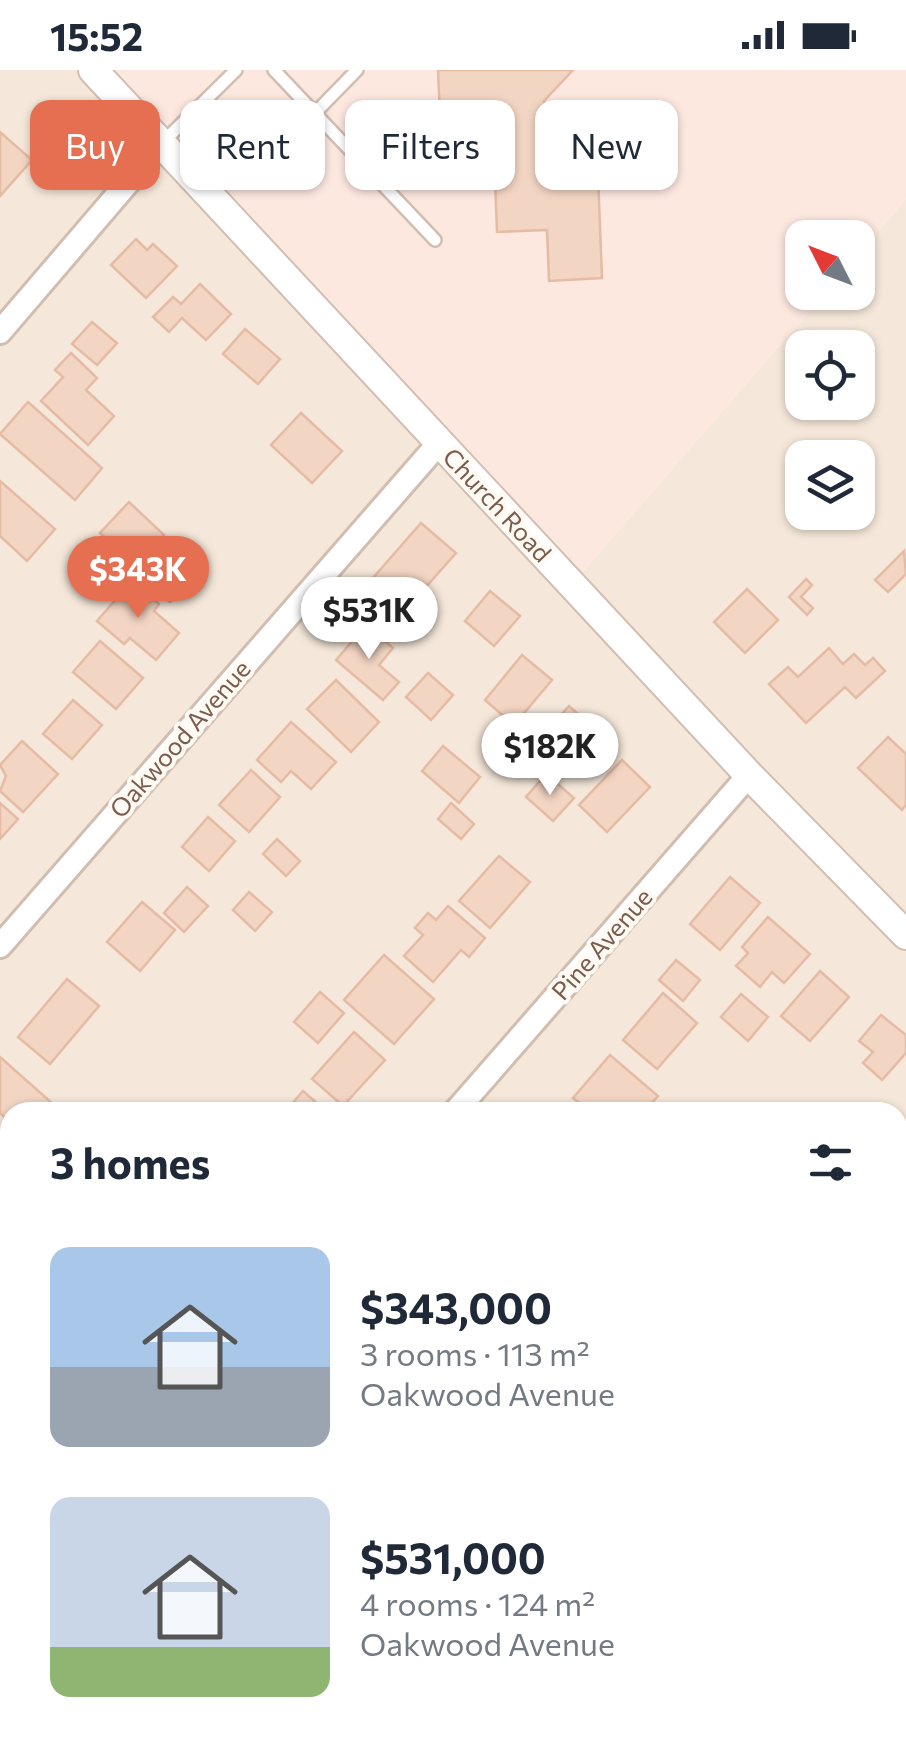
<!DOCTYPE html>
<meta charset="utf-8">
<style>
body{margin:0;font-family:Commissioner,sans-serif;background:#f6f6f7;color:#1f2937;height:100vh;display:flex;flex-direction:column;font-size:38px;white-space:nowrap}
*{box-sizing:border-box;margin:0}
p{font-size:32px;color:#747a83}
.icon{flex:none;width:55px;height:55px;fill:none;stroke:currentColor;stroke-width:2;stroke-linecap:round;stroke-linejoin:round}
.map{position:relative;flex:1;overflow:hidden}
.panel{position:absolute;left:0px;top:1032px;width:908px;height:642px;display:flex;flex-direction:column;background:#fff;border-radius:30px 30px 0 0;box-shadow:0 2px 8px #0004}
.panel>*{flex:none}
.guide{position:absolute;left:30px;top:30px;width:848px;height:90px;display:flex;gap:20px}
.needle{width:65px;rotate:312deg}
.controls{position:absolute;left:785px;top:150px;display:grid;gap:20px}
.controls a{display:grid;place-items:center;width:90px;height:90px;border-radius:20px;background:#fff;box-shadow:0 2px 8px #0004;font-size:50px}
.price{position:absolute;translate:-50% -85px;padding:0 22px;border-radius:35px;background:#fff;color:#222;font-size:32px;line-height:65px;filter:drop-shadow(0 2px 5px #0008)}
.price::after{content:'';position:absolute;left:50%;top:60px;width:30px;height:22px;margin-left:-15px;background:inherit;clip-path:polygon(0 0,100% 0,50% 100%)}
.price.selected{background:#e76f51;color:#fff}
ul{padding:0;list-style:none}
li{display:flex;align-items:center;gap:30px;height:250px;padding:0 50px}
li span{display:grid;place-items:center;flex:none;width:280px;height:200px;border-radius:20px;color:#555}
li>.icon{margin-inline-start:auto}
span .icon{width:120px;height:120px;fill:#fffc;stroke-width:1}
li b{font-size:42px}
h2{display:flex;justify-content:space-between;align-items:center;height:120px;padding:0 50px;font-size:42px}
.pill{padding:0 35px;border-radius:20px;background:#fff;box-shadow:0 2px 8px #0004;font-size:35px;line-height:90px}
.pill.selected{background:#e76f51;color:#fff}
.status{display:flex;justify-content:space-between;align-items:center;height:70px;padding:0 50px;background:#fff;direction:ltr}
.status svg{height:28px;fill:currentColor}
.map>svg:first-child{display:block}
.residential{fill:#f5e8da;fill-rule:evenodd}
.commercial{fill:#fde8e0}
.building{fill:#f3d5c3;stroke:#e6bba3;stroke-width:2.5}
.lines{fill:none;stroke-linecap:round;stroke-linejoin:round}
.service-casing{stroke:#d1beb0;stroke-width:16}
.minor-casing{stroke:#d1beb0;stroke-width:28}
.tertiary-casing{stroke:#d1beb0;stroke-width:32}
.service{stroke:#fff;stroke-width:11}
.minor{stroke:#fff;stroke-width:22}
.tertiary{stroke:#fff;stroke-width:28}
.labels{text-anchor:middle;stroke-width:8;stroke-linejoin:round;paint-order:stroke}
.street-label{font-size:25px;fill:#7a5c4d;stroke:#fffaf3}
</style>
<div class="status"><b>15:52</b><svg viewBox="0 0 49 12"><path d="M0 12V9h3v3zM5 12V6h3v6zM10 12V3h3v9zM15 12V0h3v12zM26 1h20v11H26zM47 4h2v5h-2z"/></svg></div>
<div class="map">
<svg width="906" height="1673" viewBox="0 0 906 1673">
<rect width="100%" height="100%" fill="#fdf6ec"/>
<!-- residential -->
<path class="residential" d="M0 0H110L579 506 825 223 858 222V185L906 129V1673H0ZM802 278H858V332H802ZM802 388H858V442H802ZM10 1042H898V1665H10Z"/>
<!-- commercial -->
<path class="commercial" d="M110 0H906V129L858 185V168H802V222L825 223 579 506Z"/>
<!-- building -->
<g class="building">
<path d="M438 0H573L544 31 545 57 598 105 602 208 549 211 547 160 497 162 495 110 443 113Z"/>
<path d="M0 62 32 90 0 126Z"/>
<path d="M136 169 147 180 153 174 177 196 146 228 111 195Z"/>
<path d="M200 214 231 244 206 270 182 248 169 262 153 247 173 227 181 234Z"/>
<path d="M92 252 117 273 97 295 72 274Z"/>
<path d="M245 259 280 289 258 314 223 284Z"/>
<path d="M71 283 97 308 86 320 114 346 88 375 41 331 63 307 55 300Z"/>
<path d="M28 332 102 398 75 430 0 364Z"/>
<path d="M301 343 342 381 312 413 271 375Z"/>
<path d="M0 411 55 459 27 491 0 466Z"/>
<path d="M129 432 164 465 156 473 168 484 147 507 100 463Z"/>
<path d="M421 453 456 483 400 546 366 516Z"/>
<path d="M904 481 906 504 888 522 875 510Z"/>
<path d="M166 491 189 513 170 532 147 511Z"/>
<path d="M806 509 812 515 801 527 813 538 807 545 789 527Z"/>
<path d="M132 511 159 534 154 541 179 563 156 590 130 568 124 574 97 551Z"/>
<path d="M747 519 778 550 745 583 714 552Z"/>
<path d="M490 521 520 546 494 576 465 551Z"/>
<path d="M366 555 393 578 379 595 399 612 383 630 336 590Z"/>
<path d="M100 571 143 608 116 639 73 602Z"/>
<path d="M829 578 843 594 854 584 865 595 873 588 885 601 856 628 845 617 806 653 769 614 788 597 798 607Z"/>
<path d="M522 585 552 610 514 655 485 630Z"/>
<path d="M428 603 453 625 431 650 406 627Z"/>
<path d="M336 610 379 652 351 682 307 639Z"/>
<path d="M73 630 102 655 72 689 43 664Z"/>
<path d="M569 636 610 672 585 701 573 690 565 698 536 673Z"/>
<path d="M291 652 336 692 311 719 291 701 281 712 257 690Z"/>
<path d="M888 667 906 684V735L902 740 858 698Z"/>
<path d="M22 671 58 704 23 742 0 721 6 706 0 695Z"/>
<path d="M443 676 480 707 459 733 422 701Z"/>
<path d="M622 690 650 717 607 762 579 735Z"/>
<path d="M251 700 280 727 249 762 219 735Z"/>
<path d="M546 704 574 728 553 751 526 727Z"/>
<path d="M0 733 18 749 0 769Z"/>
<path d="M451 733 474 754 461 769 438 749Z"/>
<path d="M208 747 235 771 209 801 182 777Z"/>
<path d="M277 769 300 791 286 806 263 784Z"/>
<path d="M499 786 530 812 490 858 459 831Z"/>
<path d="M730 807 760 833 720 880 690 854Z"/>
<path d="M187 817 208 836 184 862 164 843Z"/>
<path d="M249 822 272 842 255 861 233 840Z"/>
<path d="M142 832 175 860 140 901 107 872Z"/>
<path d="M448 836 485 868 469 887 461 880 433 912 404 886 423 865 415 858 428 843 436 850Z"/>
<path d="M768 847 810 884 784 913 772 902 760 917 736 896 748 883 742 877Z"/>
<path d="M384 885 434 929 394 974 344 930Z"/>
<path d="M676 890 700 910 683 931 659 910Z"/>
<path d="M820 901 849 927 810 971 781 946Z"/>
<path d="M67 909 99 936 50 994 18 967Z"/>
<path d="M320 922 344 943 318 973 294 952Z"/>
<path d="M663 923 697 953 657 999 623 970Z"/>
<path d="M741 924 768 947 748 971 721 947Z"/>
<path d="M881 945 906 965V983L882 1010 863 993 873 982 859 971Z"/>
<path d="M354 962 385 990 343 1036 312 1009Z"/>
<path d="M610 985 658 1026 643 1042H617L612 1038 608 1042H591L573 1028Z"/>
<path d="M0 987 62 1042H10V1052L0 1043Z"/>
<path d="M303 1021 327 1042H285Z"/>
<path d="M906 1225V1260L898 1253V1235Z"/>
<path d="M898 1295 906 1302V1315L898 1325Z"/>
<path d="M10 1342V1408L3 1416 0 1354Z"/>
<path d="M898 1528 906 1535V1564L898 1573Z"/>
<path d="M906 1577V1616L898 1609V1587Z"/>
<path d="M103 1665H139L141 1666 135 1673H102L99 1670Z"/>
<path d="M330 1665H353L362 1673H323Z"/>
<path d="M552 1665H566L576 1673H545Z"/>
<path d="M809 1665H837L846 1673H802Z"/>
</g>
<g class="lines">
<defs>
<g id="service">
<path d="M274 0 435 170"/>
<path d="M315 43 357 0"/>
<path d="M161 74 236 0"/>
</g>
<g id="minor">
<path d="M0 262 161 74"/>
<path d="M0 876 439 373"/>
<path d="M455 1042 749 705"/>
<path d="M0 1108 10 1116"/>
<path d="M898 1173 906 1163"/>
<path d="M0 1565 10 1553"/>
<path d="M471 1673 478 1665"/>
</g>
<path id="tertiary" d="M93 0 749 705 906 865"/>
</defs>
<!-- service casing -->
<use href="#service" class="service-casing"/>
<!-- minor casing -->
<use href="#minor" class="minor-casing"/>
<!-- tertiary casing -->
<use href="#tertiary" class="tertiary-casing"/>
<!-- service -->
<use href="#service" class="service"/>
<!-- minor -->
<use href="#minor" class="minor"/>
<!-- tertiary -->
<use href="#tertiary" class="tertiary"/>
</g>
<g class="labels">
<!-- street labels -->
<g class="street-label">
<text transform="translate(497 435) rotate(47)" y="9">Church Road</text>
<text transform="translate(180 669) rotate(-49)" y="9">Oakwood Avenue</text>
<text transform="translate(602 874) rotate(-49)" y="9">Pine Avenue</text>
</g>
</g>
</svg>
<div class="controls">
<a><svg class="needle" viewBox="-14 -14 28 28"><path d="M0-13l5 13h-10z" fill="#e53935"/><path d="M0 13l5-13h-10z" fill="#747a83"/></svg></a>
<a><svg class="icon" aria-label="locate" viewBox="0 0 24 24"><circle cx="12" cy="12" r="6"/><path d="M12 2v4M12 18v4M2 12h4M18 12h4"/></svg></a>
<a><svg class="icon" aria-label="layers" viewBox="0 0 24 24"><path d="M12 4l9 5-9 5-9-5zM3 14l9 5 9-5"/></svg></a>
</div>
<b class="price selected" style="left:138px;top:551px">$343K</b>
<b class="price" style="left:369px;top:592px">$531K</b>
<b class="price" style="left:550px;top:728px">$182K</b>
<div class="guide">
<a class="pill selected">Buy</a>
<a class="pill">Rent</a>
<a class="pill">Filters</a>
<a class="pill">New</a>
</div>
<section class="panel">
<h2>3 homes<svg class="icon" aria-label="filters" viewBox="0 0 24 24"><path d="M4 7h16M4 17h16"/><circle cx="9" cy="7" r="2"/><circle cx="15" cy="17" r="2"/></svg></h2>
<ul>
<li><span style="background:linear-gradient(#a9c7e8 60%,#9aa5b1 0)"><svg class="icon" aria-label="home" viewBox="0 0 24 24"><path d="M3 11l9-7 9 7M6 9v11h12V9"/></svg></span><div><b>$343,000</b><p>3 rooms · 113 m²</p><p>Oakwood Avenue</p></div></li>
<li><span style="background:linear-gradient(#c9d6e8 75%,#8fb573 0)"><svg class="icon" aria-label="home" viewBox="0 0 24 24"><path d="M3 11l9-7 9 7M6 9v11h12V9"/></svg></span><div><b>$531,000</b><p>4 rooms · 124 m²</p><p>Oakwood Avenue</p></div></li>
</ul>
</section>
</div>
